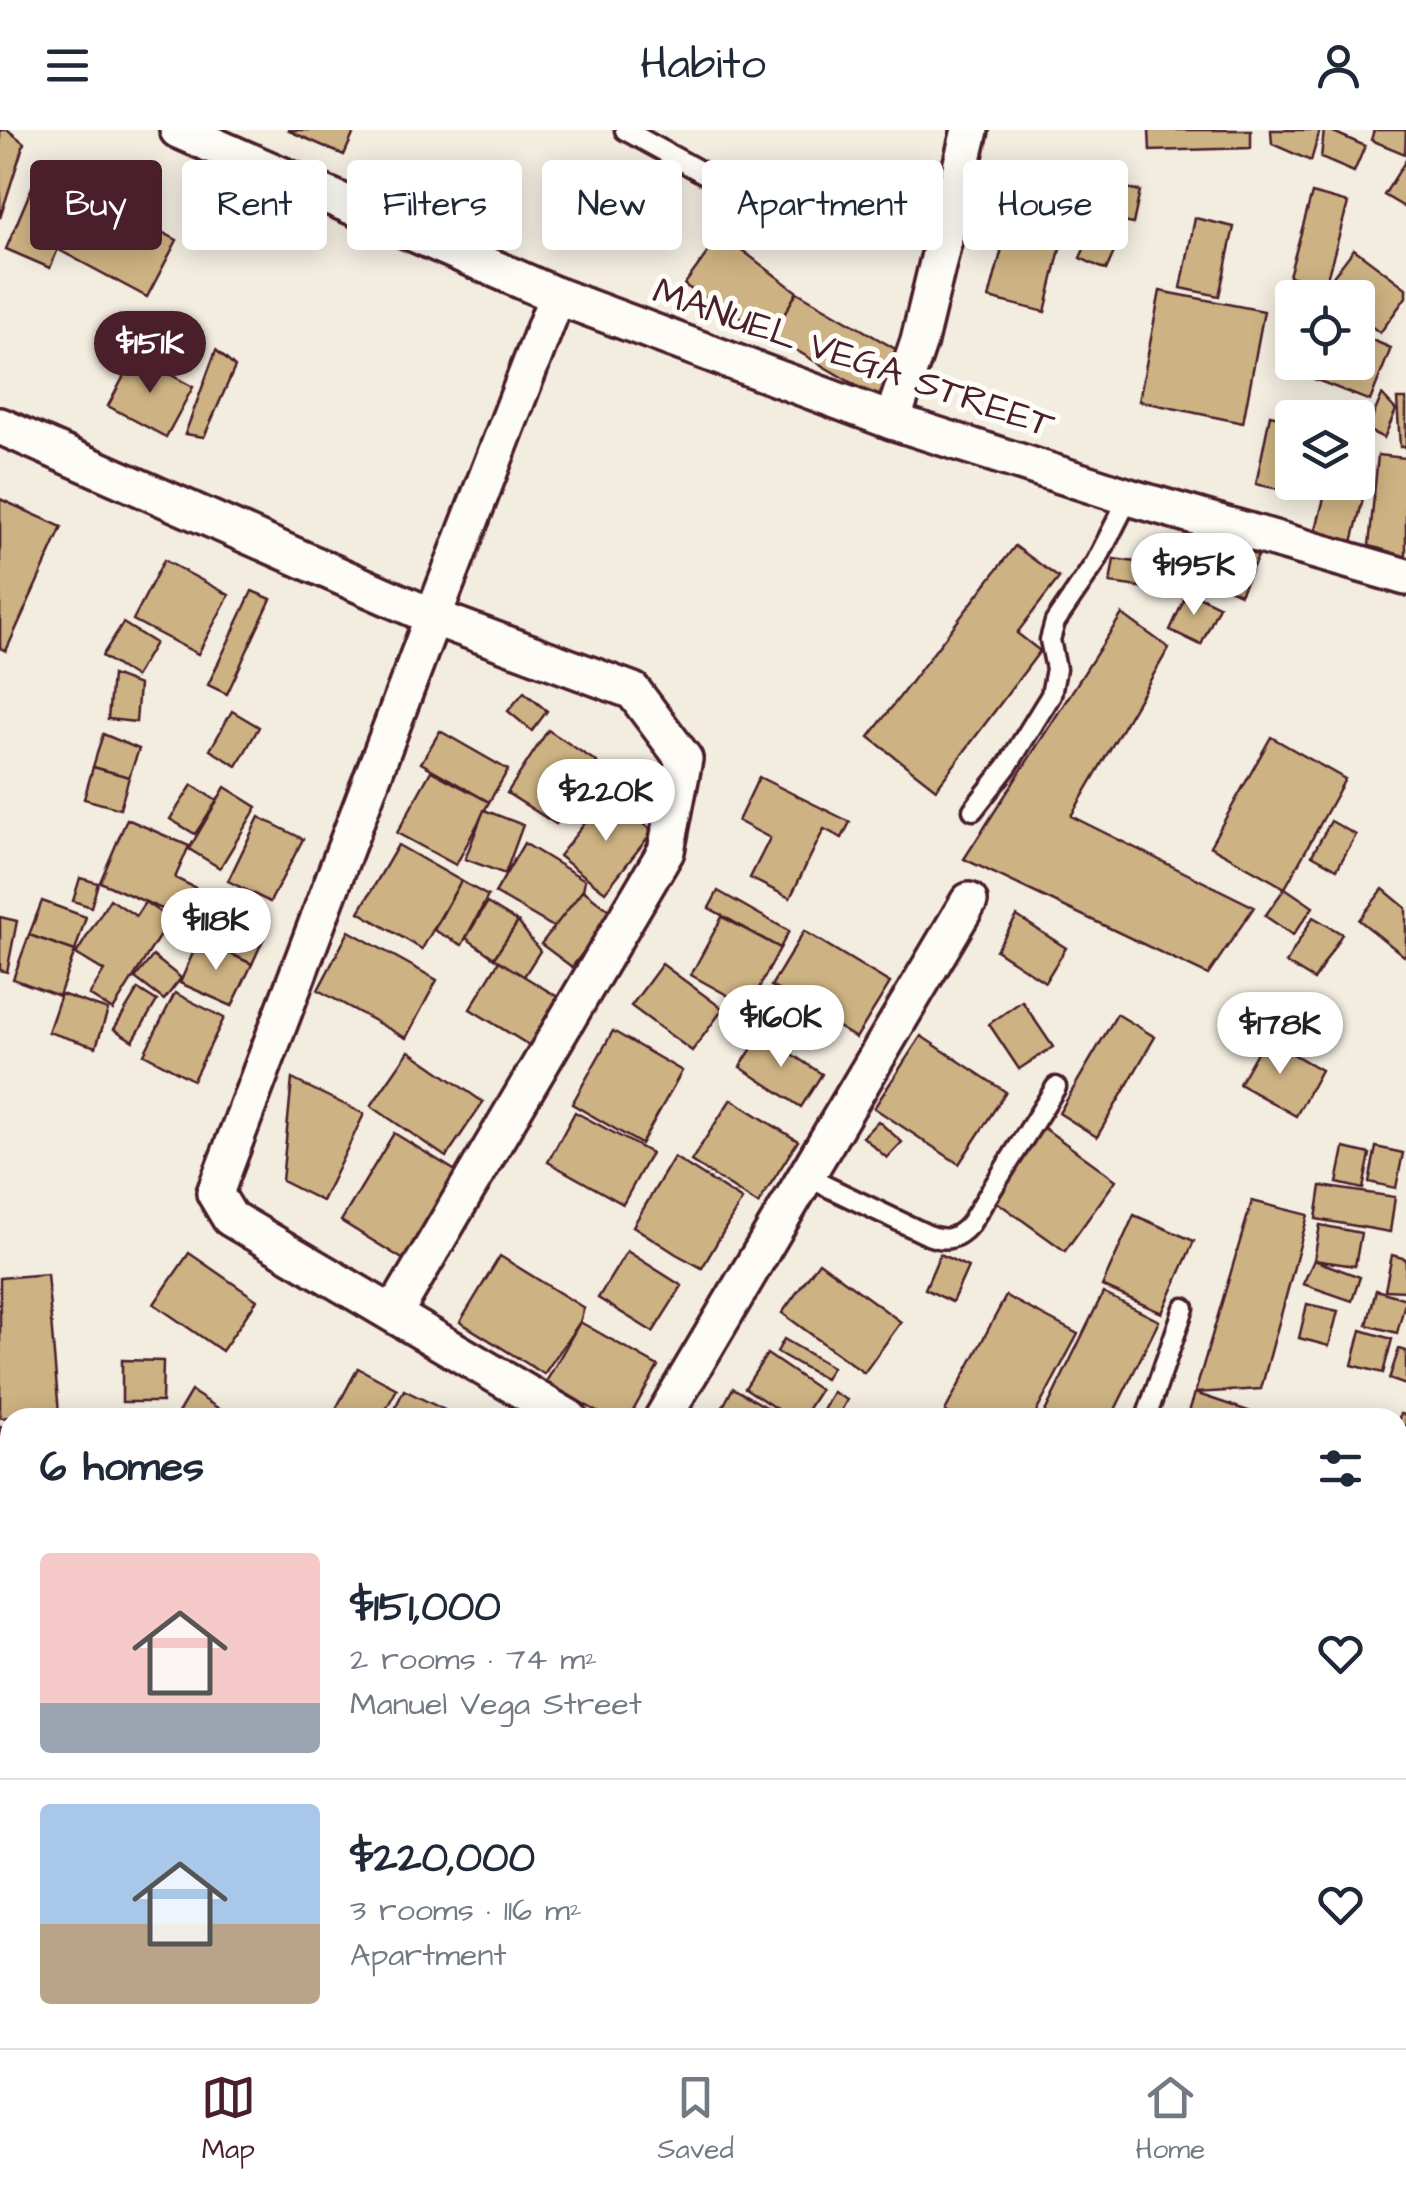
<!DOCTYPE html>
<meta charset="utf-8">
<style>
body{margin:0;font-family:"Architects Daughter",sans-serif;background:#f6f6f7;color:#1f2937;height:100vh;display:flex;flex-direction:column;font-size:38px;white-space:nowrap}
*{box-sizing:border-box;margin:0}
p{font-size:32px;color:#747a83}
.icon{flex:none;width:55px;height:55px;fill:none;stroke:currentColor;stroke-width:2;stroke-linecap:round;stroke-linejoin:round}
.map{position:relative;flex:1;overflow:hidden}
.sheet{position:absolute;left:0px;top:1278px;width:1408px;height:642px;display:flex;flex-direction:column;background:#fff;border-radius:30px 30px 0 0;box-shadow:0 5px 25px #0003}
.sheet>*{flex:none}
.banner{position:absolute;left:30px;top:30px;width:1348px;height:90px;display:flex;gap:20px}
.tools{position:absolute;left:1275px;top:150px;display:grid;gap:20px}
.tools a{display:grid;place-items:center;width:100px;height:100px;border-radius:10px;background:#fff;box-shadow:0 5px 25px #0003;font-size:50px}
.price{position:absolute;translate:-50% -85px;padding:0 22px;border-radius:35px;background:#fff;color:#222;font-size:32px;line-height:65px;filter:drop-shadow(0 2px 5px #0008)}
.price::after{content:'';position:absolute;left:50%;top:60px;width:30px;height:22px;margin-left:-15px;background:inherit;clip-path:polygon(0 0,100% 0,50% 100%)}
.price.active{background:#4a1f2b;color:#fff}
ul{padding:0;list-style:none}
li{display:flex;align-items:center;gap:30px;height:250px;padding:0 40px}
li+li{border-top:2px solid #e0e1e3}
li span{display:grid;place-items:center;flex:none;width:280px;height:200px;border-radius:10px;color:#555}
li>.icon{margin-inline-start:auto}
span .icon{width:120px;height:120px;fill:#fffc;stroke-width:1}
li b{font-size:42px}
h2{display:flex;justify-content:space-between;align-items:center;height:120px;padding:0 40px;font-size:42px}
.pill{padding:0 35px;border-radius:10px;background:#fff;box-shadow:0 5px 25px #0003;font-size:35px;line-height:90px}
.pill.active{background:#4a1f2b;color:#fff}
header{display:flex;justify-content:space-between;align-items:center;height:130px;padding:0 40px;background:#fff;font-size:45px;font-weight:600}
.tabs{display:flex;justify-content:space-around;align-items:center;height:140px;border-top:2px solid #e0e1e3;background:#fff;font-size:28px;color:#747a83}
.tabs a{display:grid;justify-items:center;gap:5px}
.tabs .active{color:#4a1f2b}
.map>svg:first-child{display:block}
.built{fill:#e8dcc4}
.water{fill:#7ec7de;stroke:#698496;stroke-width:2.5}
.building{fill:#cdb383;stroke:#4a1f2b;stroke-width:2.5}
.lines{fill:none;stroke-linecap:round;stroke-linejoin:round}
.lane-casing{stroke:#4a1f2b;stroke-width:25}
.street-casing{stroke:#4a1f2b;stroke-width:42}
.secondary-casing{stroke:#4a1f2b;stroke-width:58}
.lane{stroke:#fdfcf7;stroke-width:18}
.street{stroke:#fdfcf7;stroke-width:35}
.secondary{stroke:#fdfcf7;stroke-width:50}
.labels{text-anchor:middle;stroke-width:10;stroke-linejoin:round;paint-order:stroke}
.street-label{font-size:38px;fill:#4a1f2b;stroke:#fdfcf7}
</style>
<header><svg class="icon" aria-label="menu" viewBox="0 0 24 24"><path d="M4 6h16M4 12h16M4 18h16"/></svg>Habito<svg class="icon" aria-label="person" viewBox="0 0 24 24"><circle cx="12" cy="8" r="4"/><path d="M4 21q1-7 8-7t8 7"/></svg></header>
<div class="map">
<svg width="1406" height="1918" viewBox="0 0 1406 1918">
<rect width="100%" height="100%" fill="#f3ede0"/>
<filter id="ink" filterUnits="userSpaceOnUse"><feTurbulence type="fractalNoise" baseFrequency=".01" numOctaves="2"/><feDisplacementMap in="SourceGraphic" scale="20" xChannelSelector="R" yChannelSelector="G"/><feConvolveMatrix kernelMatrix="1 2 1 2 8 2 1 2 1" color-interpolation-filters="sRGB"/></filter>
<g filter="url(#ink)">
<!-- built -->
<path class="built" d="M1398 1574 1406 1579V1918H1155L1137 1910H1398Z"/>
<!-- water -->
<path class="water" d="M0 1816 10 1824V1910H131L143 1918H0Z"/>
<!-- building -->
<g class="building">
<path d="M0 0H8L24 13 0 88Z"/>
<path d="M287 0H355L344 25Z"/>
<path d="M1149 0H1251V18L1150 21Z"/>
<path d="M1271 0H1320L1311 31 1272 14Z"/>
<path d="M1324 0H1329L1365 16 1354 42 1321 28Z"/>
<path d="M1374 0H1406L1405 24 1371 10Z"/>
<path d="M1406 30V78L1384 65Z"/>
<path d="M1054 42 1140 61 1133 94 1047 75Z"/>
<path d="M35 50 79 69 50 138 6 119Z"/>
<path d="M1312 63 1348 73 1325 156 1289 146Z"/>
<path d="M89 64 177 110 147 167 59 120Z"/>
<path d="M1195 88 1234 97 1219 166 1181 158Z"/>
<path d="M1009 92 1063 106 1045 182 989 168Z"/>
<path d="M721 104 797 162 772 206 684 155Z"/>
<path d="M1089 108 1115 120 1106 140 1080 128Z"/>
<path d="M1354 119 1406 158V167L1380 203 1358 186V168H1333L1323 160Z"/>
<path d="M1160 161 1264 181 1243 293 1139 271Z"/>
<path d="M797 162 904 224 879 269 772 206Z"/>
<path d="M1358 204 1391 218 1370 271 1294 241 1298 232H1358Z"/>
<path d="M216 220 235 237 204 307 185 304Z"/>
<path d="M135 225 193 257 166 307 108 276Z"/>
<path d="M1382 265 1396 280 1384 308 1367 300Z"/>
<path d="M1397 269H1406V317H1400Z"/>
<path d="M1270 285 1292 290V352H1312L1309 366 1256 354Z"/>
<path d="M1378 325 1406 328V429L1368 426Z"/>
<path d="M1358 339 1370 342 1350 420 1313 411 1328 352H1358Z"/>
<path d="M0 369 62 397 6 521 0 518Z"/>
<path d="M1227 411 1258 426 1240 464 1209 450Z"/>
<path d="M1015 416 1059 448 1017 503 1040 521 936 659 869 607Z"/>
<path d="M1114 429 1164 436 1161 460 1110 453Z"/>
<path d="M164 430 229 465 198 524 133 490Z"/>
<path d="M252 461 271 469 227 564 208 555Z"/>
<path d="M1188 461 1219 476 1201 515 1170 500Z"/>
<path d="M1122 484 1169 518 1071 686 1254 777 1208 845 964 729Z"/>
<path d="M123 493 155 513 135 547 102 526Z"/>
<path d="M112 545 139 555 136 592 108 589Z"/>
<path d="M524 562 547 581 532 601 508 581Z"/>
<path d="M232 581 259 597 237 636 210 620Z"/>
<path d="M548 600 597 632 556 694 507 663Z"/>
<path d="M440 601 508 640 489 672 421 633Z"/>
<path d="M103 604 139 619 129 647 93 637Z"/>
<path d="M1271 607 1345 649 1285 758 1210 716Z"/>
<path d="M93 637 129 647 120 679 84 669Z"/>
<path d="M431 641 489 672 456 735 397 703Z"/>
<path d="M759 647 850 692 842 708 824 699 790 768 750 748 770 708 738 691Z"/>
<path d="M192 655 217 671 195 704 170 689Z"/>
<path d="M225 657 257 677 220 738 189 719Z"/>
<path d="M607 665 653 701 605 762 559 726Z"/>
<path d="M484 680 523 695 505 744 465 729Z"/>
<path d="M259 687 303 709 270 772 228 751Z"/>
<path d="M127 689 189 716 175 748 198 759 185 789 100 752Z"/>
<path d="M1331 691 1356 705 1337 739 1312 725Z"/>
<path d="M524 713 585 750 583 760 557 799 495 763Z"/>
<path d="M398 715 461 751 422 819 359 782Z"/>
<path d="M80 748 98 753 91 777 73 771Z"/>
<path d="M461 751 488 766 462 815 434 800Z"/>
<path d="M1285 758 1313 777 1293 805 1265 786Z"/>
<path d="M1383 759 1406 778V823L1404 826 1359 790Z"/>
<path d="M583 760 613 783 572 837 541 814Z"/>
<path d="M718 761 789 801 780 818 709 778Z"/>
<path d="M110 769 136 786 145 772 170 789 113 880 89 865 104 841 76 824Z"/>
<path d="M42 771 86 787 75 821 29 805Z"/>
<path d="M487 773 518 792 494 828 466 808Z"/>
<path d="M214 776 267 801 252 834 199 809Z"/>
<path d="M1017 786 1066 818 1045 852 996 820Z"/>
<path d="M0 787 17 791 7 842 0 840Z"/>
<path d="M722 787 780 818 749 877 691 845Z"/>
<path d="M1313 787 1342 804 1314 850 1286 833Z"/>
<path d="M518 792 540 821 523 848 494 828Z"/>
<path d="M349 801 437 850 406 908 318 860Z"/>
<path d="M804 801 890 853 856 908 771 856Z"/>
<path d="M29 805 75 821 59 866 13 849Z"/>
<path d="M199 809 252 834 232 876 180 853Z"/>
<path d="M153 826 181 848 164 870 135 848Z"/>
<path d="M499 831 561 869 532 917 470 879Z"/>
<path d="M662 834 723 879 692 921 631 876Z"/>
<path d="M138 859 157 871 133 911 114 899Z"/>
<path d="M175 863 224 888 193 950 144 924Z"/>
<path d="M61 864 108 880 96 917 48 902Z"/>
<path d="M1022 871 1053 917 1019 939 989 894Z"/>
<path d="M1117 884 1155 907 1097 1007 1059 983Z"/>
<path d="M613 901 682 941 641 1014 572 974Z"/>
<path d="M761 904 822 944 801 977 740 937Z"/>
<path d="M921 906 1006 962 959 1034 874 978Z"/>
<path d="M1265 908 1321 940 1296 986 1239 954Z"/>
<path d="M409 921 483 972 446 1027 371 976Z"/>
<path d="M292 949 364 984 322 1071 282 1051Z"/>
<path d="M731 969 798 1011 758 1074 691 1031Z"/>
<path d="M575 982 651 1023 623 1074 548 1032Z"/>
<path d="M878 991 902 1012 887 1028 863 1007Z"/>
<path d="M1040 995 1116 1050 1065 1121 990 1067Z"/>
<path d="M394 1003 462 1045 409 1133 341 1091Z"/>
<path d="M1376 1017 1403 1023 1396 1058 1369 1052Z"/>
<path d="M1344 1018 1370 1024 1363 1059 1337 1053Z"/>
<path d="M674 1027 742 1070 702 1138 676 1124 633 1096Z"/>
<path d="M1321 1056 1395 1067 1390 1102 1316 1089Z"/>
<path d="M1252 1071 1308 1085 1261 1259 1195 1263Z"/>
<path d="M1134 1085 1194 1111 1162 1183 1102 1156Z"/>
<path d="M1320 1095 1361 1103 1355 1136 1314 1130Z"/>
<path d="M627 1121 682 1156 653 1202 598 1168Z"/>
<path d="M189 1123 257 1170 222 1221 154 1174Z"/>
<path d="M940 1124 968 1137 952 1172 925 1159Z"/>
<path d="M1392 1125 1406 1129 1405 1161 1385 1160Z"/>
<path d="M500 1126 584 1178 580 1192 544 1244 460 1192Z"/>
<path d="M1314 1130 1360 1147 1352 1171 1303 1154Z"/>
<path d="M819 1132 901 1192 864 1243 782 1183Z"/>
<path d="M47 1144 59 1283 0 1288V1148Z"/>
<path d="M1376 1160 1406 1169 1397 1203 1367 1195Z"/>
<path d="M1103 1163 1159 1191 1111 1288H1042Z"/>
<path d="M1006 1166 1078 1204 1033 1288H956L945 1281Z"/>
<path d="M1307 1174 1338 1181 1329 1216 1299 1208Z"/>
<path d="M580 1192 658 1236 629 1288H608L546 1252Z"/>
<path d="M1361 1200 1392 1209 1383 1243 1352 1235Z"/>
<path d="M784 1209 832 1237 825 1249 777 1222Z"/>
<path d="M1399 1219 1406 1221V1255L1389 1249Z"/>
<path d="M767 1224 820 1260 802 1288H790L745 1258Z"/>
<path d="M122 1230 163 1231 162 1272H122Z"/>
<path d="M358 1238 397 1259 381 1288H331Z"/>
<path d="M733 1258 785 1288H717Z"/>
<path d="M404 1260 461 1288H390Z"/>
<path d="M191 1261 232 1287V1288H175Z"/>
<path d="M833 1262 847 1270 837 1288H819Z"/>
<path d="M1195 1263 1263 1286 1187 1288Z"/>
<path d="M1400 1284 1406 1285V1343L1398 1341V1293Z"/>
<path d="M10 1296V1336H0V1297Z"/>
<path d="M1398 1363 1406 1366V1403L1404 1408 1398 1406Z"/>
<path d="M1398 1564 1406 1568V1637L1398 1633Z"/>
<path d="M1398 1633 1406 1638V1719L1398 1715Z"/>
<path d="M1406 1750V1798L1398 1794V1768Z"/>
<path d="M1398 1799 1406 1803V1886L1398 1904Z"/>
<path d="M424 1910H460L464 1911 461 1918H422Z"/>
<path d="M931 1910H972L970 1918H928Z"/>
<path d="M1344 1910H1386L1393 1913 1391 1918H1340Z"/>
</g>
<g class="lines">
<defs>
<g id="lane">
<path d="M625 0 716 50"/>
<path d="M973 680 1008 635 1051 565 1056 539 1050 510 1055 492 1096 432 1129 367"/>
<path d="M807 1047 928 1105C946 1112 957 1109 970 1094L1056 957"/>
<path d="M1146 1288 1184 1178"/>
<path d="M1398 1558 1406 1563"/>
</g>
<g id="street">
<path d="M178 0 557 166 892 291 1129 367 1406 447"/>
<path d="M557 166 433 487 215 1063 230 1088 569 1288"/>
<path d="M892 291 919 211 970 0"/>
<path d="M0 296 433 487 633 561 684 629 666 721 394 1183"/>
<path d="M663 1288 969 771"/>
<path d="M0 1348 10 1354"/>
<path d="M1099 1910 1120 1918"/>
</g>
<g id="secondary">
<path d="M0 1547 10 1554"/>
<path d="M691 1910 710 1918"/>
</g>
</defs>
<!-- lane casing -->
<use href="#lane" class="lane-casing"/>
<!-- street casing -->
<use href="#street" class="street-casing"/>
<!-- secondary casing -->
<use href="#secondary" class="secondary-casing"/>
<!-- lane -->
<use href="#lane" class="lane"/>
<!-- street -->
<use href="#street" class="street"/>
<!-- secondary -->
<use href="#secondary" class="secondary"/>
</g>
</g>
<g class="labels">
<!-- street labels -->
<g class="street-label">
<text transform="translate(854 227) rotate(19)" y="13">MANUEL VEGA STREET</text>
</g>
</g>
</svg>
<div class="tools">
<a><svg class="icon" aria-label="locate" viewBox="0 0 24 24"><circle cx="12" cy="12" r="6"/><path d="M12 2v4M12 18v4M2 12h4M18 12h4"/></svg></a>
<a><svg class="icon" aria-label="layers" viewBox="0 0 24 24"><path d="M12 4l9 5-9 5-9-5zM3 14l9 5 9-5"/></svg></a>
</div>
<b class="price active" style="left:150px;top:266px">$151K</b>
<b class="price" style="left:1194px;top:488px">$195K</b>
<b class="price" style="left:606px;top:714px">$220K</b>
<b class="price" style="left:216px;top:843px">$118K</b>
<b class="price" style="left:781px;top:940px">$160K</b>
<b class="price" style="left:1280px;top:947px">$178K</b>
<div class="banner">
<a class="pill active">Buy</a>
<a class="pill">Rent</a>
<a class="pill">Filters</a>
<a class="pill">New</a>
<a class="pill">Apartment</a>
<a class="pill">House</a>
</div>
<section class="sheet">
<h2>6 homes<svg class="icon" aria-label="filters" viewBox="0 0 24 24"><path d="M4 7h16M4 17h16"/><circle cx="9" cy="7" r="2"/><circle cx="15" cy="17" r="2"/></svg></h2>
<ul>
<li><span style="background:linear-gradient(#f6c9c9 75%,#9aa5b1 0)"><svg class="icon" aria-label="home" viewBox="0 0 24 24"><path d="M3 11l9-7 9 7M6 9v11h12V9"/></svg></span><div><b>$151,000</b><p>2 rooms · 74 m²</p><p>Manuel Vega Street</p></div><svg class="icon" aria-label="heart" viewBox="0 0 24 24"><path d="M12 20l-8-8c-3-5 5-10 8-4 3-6 11-1 8 4z"/></svg></li>
<li><span style="background:linear-gradient(#a9c7e8 60%,#b9a48a 0)"><svg class="icon" aria-label="home" viewBox="0 0 24 24"><path d="M3 11l9-7 9 7M6 9v11h12V9"/></svg></span><div><b>$220,000</b><p>3 rooms · 116 m²</p><p>Apartment</p></div><svg class="icon" aria-label="heart" viewBox="0 0 24 24"><path d="M12 20l-8-8c-3-5 5-10 8-4 3-6 11-1 8 4z"/></svg></li>
</ul>
</section>
</div>
<nav class="tabs">
<a class="active"><svg class="icon" aria-label="map" viewBox="0 0 24 24"><path d="M3 6l6-2 6 2 6-2v14l-6 2-6-2-6 2zM9 4v14M15 6v14"/></svg>Map</a>
<a><svg class="icon" aria-label="saved" viewBox="0 0 24 24"><path d="M7 4h10v16l-5-4-5 4z"/></svg>Saved</a>
<a><svg class="icon" aria-label="home" viewBox="0 0 24 24"><path d="M3 11l9-7 9 7M6 9v11h12V9"/></svg>Home</a>
</nav>
